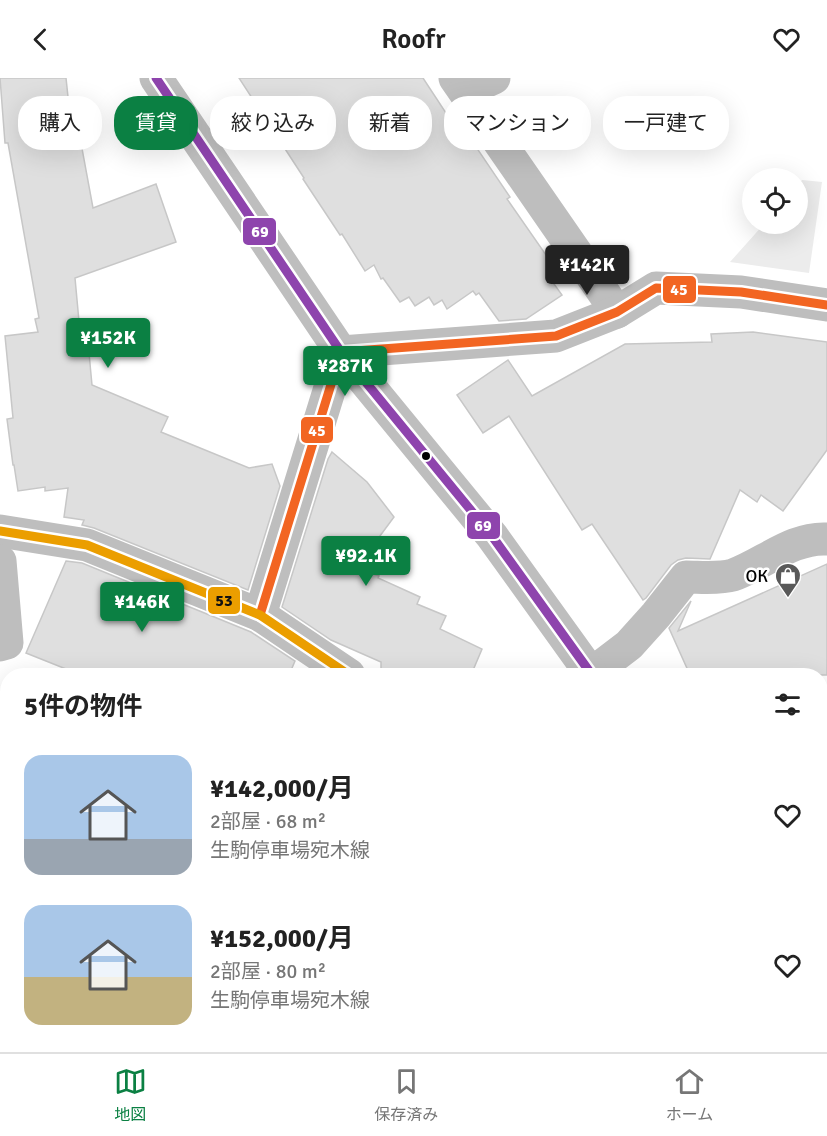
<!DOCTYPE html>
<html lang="ja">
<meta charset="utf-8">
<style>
body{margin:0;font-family:Signika,"Noto Sans JP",sans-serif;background:#f2f2f2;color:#222;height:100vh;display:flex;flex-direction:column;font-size:22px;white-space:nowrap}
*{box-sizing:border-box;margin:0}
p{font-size:20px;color:#767676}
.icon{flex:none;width:33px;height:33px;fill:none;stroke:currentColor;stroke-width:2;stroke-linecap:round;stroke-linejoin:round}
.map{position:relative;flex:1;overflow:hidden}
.side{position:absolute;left:0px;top:590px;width:828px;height:386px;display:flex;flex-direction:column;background:#fff;border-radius:24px 24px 0 0;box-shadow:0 6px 24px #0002}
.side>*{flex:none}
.hud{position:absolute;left:18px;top:18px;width:792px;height:54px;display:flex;gap:12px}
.controls{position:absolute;left:742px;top:90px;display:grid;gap:12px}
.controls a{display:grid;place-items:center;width:66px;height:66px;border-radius:50%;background:#fff;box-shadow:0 6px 24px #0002;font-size:30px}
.price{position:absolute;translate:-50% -51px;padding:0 14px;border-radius:6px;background:#0b8043;color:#fff;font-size:20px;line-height:39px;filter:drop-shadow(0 2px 3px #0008)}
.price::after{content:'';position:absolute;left:50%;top:36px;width:18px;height:14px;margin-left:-9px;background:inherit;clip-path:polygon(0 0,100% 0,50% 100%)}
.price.current{background:#222;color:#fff}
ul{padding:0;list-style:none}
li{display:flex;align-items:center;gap:18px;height:150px;padding:0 24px}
li span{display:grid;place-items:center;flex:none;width:168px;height:120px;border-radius:18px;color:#555}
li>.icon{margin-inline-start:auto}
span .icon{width:72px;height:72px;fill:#fffc;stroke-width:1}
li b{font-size:26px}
h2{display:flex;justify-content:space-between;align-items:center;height:72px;padding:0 24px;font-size:26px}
.tag{padding:0 21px;border-radius:24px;background:#fff;box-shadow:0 6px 24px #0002;font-size:21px;line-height:54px}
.tag.current{background:#0b8043;color:#fff}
header{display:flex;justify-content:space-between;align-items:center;height:78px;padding:0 24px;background:#fff;font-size:27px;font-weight:600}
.dock{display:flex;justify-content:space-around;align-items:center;height:84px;border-top:2px solid #e0e0e0;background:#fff;font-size:16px;color:#767676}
.dock a{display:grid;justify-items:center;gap:3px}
.dock .current{color:#0b8043}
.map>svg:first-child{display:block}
.green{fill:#ececec}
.water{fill:#bfbfbf}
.building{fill:#dfdfdf;stroke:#c7c7c7;stroke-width:1.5}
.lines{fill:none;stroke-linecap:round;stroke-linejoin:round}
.minor{stroke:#bebebe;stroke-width:33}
.major{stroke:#bebebe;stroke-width:33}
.highway{stroke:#bebebe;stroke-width:33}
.bus-1-casing{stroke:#fff;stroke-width:14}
.bus-2-casing{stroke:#fff;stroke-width:14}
.bus-3-casing{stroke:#fff;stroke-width:14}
.bus-1{stroke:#8e44ad;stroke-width:9}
.bus-2{stroke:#f26522;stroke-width:9}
.bus-3{stroke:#eb9e00;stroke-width:9}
.bus-dot{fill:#000;stroke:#fff;stroke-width:2}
.labels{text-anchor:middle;stroke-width:5;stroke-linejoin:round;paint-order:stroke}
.poi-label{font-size:18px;fill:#000;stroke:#fff;text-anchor:end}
.line-badge{stroke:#fff;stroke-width:2}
.badge-label{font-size:16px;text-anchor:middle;font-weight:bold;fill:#fff}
.pale-badge-label{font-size:16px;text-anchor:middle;font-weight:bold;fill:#111}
</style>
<header><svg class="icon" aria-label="back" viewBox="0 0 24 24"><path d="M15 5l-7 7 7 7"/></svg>Roofr<svg class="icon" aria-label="heart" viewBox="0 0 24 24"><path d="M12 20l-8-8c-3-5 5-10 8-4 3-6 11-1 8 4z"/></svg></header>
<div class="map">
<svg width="827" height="974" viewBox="0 0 827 974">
<rect width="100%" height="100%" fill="#fff"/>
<!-- green -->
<path class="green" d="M802 102 822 104 809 195 730 184 764 146H798V107Z"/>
<!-- water -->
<path class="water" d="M0 964H7L8 968H72L93 974H0Z"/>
<!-- building -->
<g class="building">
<path d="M0 0H66L73 66 81 65 93 130 156 106 176 164 75 200 82 276 89 275 92 307 168 339 161 354 249 390 272 386 280 408 248 512 94 450 82 447 84 442 64 439 68 410 45 413V409L18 413 14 387H13L7 341 13 340 5 258 38 254 35 241 39 240 8 65H5Z"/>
<path d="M239 0H423L463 61 468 57 510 119 507 121 562 200 554 206 562 217 526 241 499 243 479 215 476 217 473 213 447 231 442 222 434 227 429 219 415 228 409 219 400 224 383 200 381 201 374 187 365 193 342 156 340 157 303 101 304 100Z"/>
<path d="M753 254 827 264V372L783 433 761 417 757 424 740 412 710 481 686 480 678 482 671 487 646 520 643 522 592 446 582 452 509 338 483 355 457 317 508 282 532 318 625 266 712 264 711 256Z"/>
<path d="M332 374 367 404 394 439 357 489 379 498 378 500 420 519 417 526 446 538 440 551 482 571 471 597H381V584L331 562 282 529 328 381Z"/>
<path d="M66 483 82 485 251 554 295 583 289 597H81L26 575Z"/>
<path d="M827 486V597H690L669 550 691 523 678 553Z"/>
</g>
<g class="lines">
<!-- minor -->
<g class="minor">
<path d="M455 0 617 234"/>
<path d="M465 13 494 0"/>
<path d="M0 453 87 467 260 537 349 597"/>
<path d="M0 483 7 565 0 567"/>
<path d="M260 537 341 274 556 258 617 234 656 210 741 214 827 227"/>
<path d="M591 596 629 567 656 537 686 499C700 499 720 501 733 497 764 486 792 459 827 461"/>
<path d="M820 887H827"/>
<path d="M444 974 445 968"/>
</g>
<!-- major -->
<g class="major">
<path d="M156 0 341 274 492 458 592 597"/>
<path d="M768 968 769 974"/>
</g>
<!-- highway -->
<g class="highway">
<path d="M0 832H8"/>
<path d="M0 881H8"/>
<path d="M535 968 553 974"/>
<path d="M677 968 685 974"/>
</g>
<defs>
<path id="bus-1" d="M156 0 341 274 492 458 592 597"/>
<path id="bus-2" d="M260 537 341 274 556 258 617 234 656 210 741 214 827 227"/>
<path id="bus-3" d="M0 453 87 467 260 537 349 597"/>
</defs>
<!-- bus-1 casing -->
<use href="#bus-1" class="bus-1-casing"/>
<!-- bus-2 casing -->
<use href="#bus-2" class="bus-2-casing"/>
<!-- bus-3 casing -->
<use href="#bus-3" class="bus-3-casing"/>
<!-- bus-1 -->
<use href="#bus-1" class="bus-1"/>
<!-- bus-2 -->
<use href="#bus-2" class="bus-2"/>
<!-- bus-3 -->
<use href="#bus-3" class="bus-3"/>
</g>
<!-- icons -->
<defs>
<symbol id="shop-pin" viewBox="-11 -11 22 30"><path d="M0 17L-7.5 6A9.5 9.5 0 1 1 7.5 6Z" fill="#595959" stroke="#fff"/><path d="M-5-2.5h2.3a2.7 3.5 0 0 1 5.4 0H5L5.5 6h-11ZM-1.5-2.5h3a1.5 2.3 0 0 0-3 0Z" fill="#fff"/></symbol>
</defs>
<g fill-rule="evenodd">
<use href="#shop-pin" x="773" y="483" width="30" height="40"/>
</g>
<!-- markers -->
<circle class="bus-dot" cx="426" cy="378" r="5"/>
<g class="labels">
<!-- poi labels -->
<g class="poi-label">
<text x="768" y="504">OK</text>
</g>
</g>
<g class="line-badge">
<rect x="242" y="139" width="35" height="29" rx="6" fill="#8e44ad"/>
<rect x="662" y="197" width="35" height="29" rx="6" fill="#f26522"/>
<rect x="300" y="338" width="34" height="28" rx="6" fill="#f26522"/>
<rect x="466" y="433" width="35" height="29" rx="6" fill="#8e44ad"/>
<rect x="207" y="508" width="34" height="29" rx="6" fill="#eb9e00"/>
</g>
<g class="badge-label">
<text x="260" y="159">69</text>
<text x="679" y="217">45</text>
<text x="317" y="358">45</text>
<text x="483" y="453">69</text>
</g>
<g class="pale-badge-label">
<text x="224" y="528">53</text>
</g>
</svg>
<div class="controls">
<a><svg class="icon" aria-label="locate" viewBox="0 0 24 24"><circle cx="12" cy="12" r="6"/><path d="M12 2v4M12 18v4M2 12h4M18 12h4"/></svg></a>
</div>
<b class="price current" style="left:587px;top:218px">¥142K</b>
<b class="price" style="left:108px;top:291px">¥152K</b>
<b class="price" style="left:345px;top:319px">¥287K</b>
<b class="price" style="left:366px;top:509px">¥92.1K</b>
<b class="price" style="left:142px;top:555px">¥146K</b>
<div class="hud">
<a class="tag">購入</a>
<a class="tag current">賃貸</a>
<a class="tag">絞り込み</a>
<a class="tag">新着</a>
<a class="tag">マンション</a>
<a class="tag">一戸建て</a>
</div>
<section class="side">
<h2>5件の物件<svg class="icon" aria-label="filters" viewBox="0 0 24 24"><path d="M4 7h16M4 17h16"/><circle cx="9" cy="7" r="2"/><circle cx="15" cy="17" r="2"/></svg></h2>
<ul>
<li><span style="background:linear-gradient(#a9c7e8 70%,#9aa5b1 0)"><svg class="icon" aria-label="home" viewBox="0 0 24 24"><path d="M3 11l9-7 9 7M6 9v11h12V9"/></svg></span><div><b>¥142,000/月</b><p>2部屋 · 68 m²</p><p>生駒停車場宛木線</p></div><svg class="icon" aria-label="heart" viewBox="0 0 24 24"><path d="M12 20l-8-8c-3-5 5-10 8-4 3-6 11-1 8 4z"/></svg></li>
<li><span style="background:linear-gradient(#a9c7e8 60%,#c2b280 0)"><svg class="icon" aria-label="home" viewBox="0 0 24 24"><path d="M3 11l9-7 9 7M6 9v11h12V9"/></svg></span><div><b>¥152,000/月</b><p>2部屋 · 80 m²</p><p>生駒停車場宛木線</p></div><svg class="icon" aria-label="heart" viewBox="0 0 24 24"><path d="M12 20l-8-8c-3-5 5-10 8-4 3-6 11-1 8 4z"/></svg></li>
</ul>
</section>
</div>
<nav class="dock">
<a class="current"><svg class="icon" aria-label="map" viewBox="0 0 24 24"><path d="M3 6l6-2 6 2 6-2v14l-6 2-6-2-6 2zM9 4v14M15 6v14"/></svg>地図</a>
<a><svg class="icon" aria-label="saved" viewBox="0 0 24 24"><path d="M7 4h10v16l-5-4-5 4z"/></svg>保存済み</a>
<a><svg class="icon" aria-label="home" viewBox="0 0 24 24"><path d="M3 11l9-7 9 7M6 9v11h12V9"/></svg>ホーム</a>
</nav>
